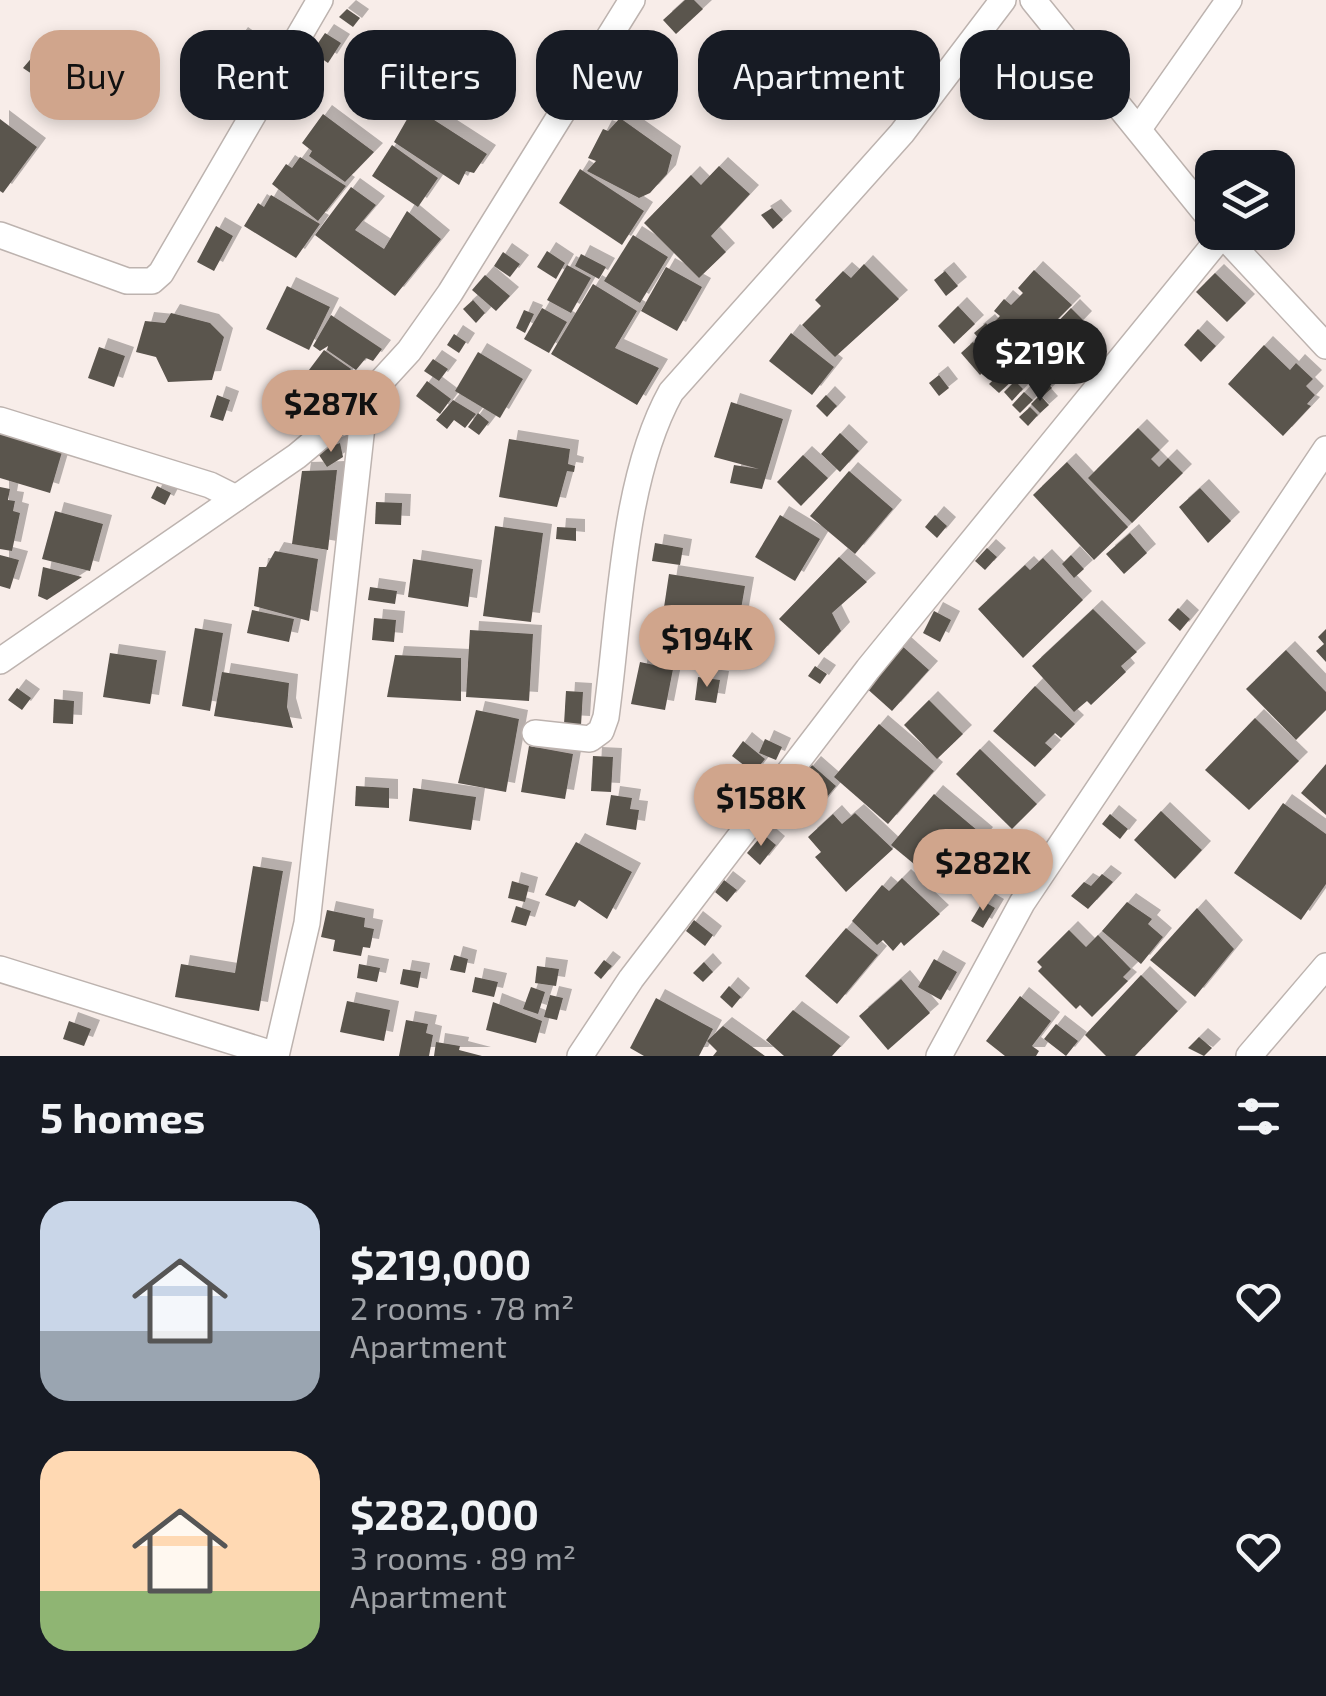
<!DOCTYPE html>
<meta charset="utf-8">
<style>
body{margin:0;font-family:"Exo 2",sans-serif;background:#20242c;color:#f1f3f6;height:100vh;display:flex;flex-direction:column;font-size:38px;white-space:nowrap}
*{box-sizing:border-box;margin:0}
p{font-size:32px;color:#9ea1a6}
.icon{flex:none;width:55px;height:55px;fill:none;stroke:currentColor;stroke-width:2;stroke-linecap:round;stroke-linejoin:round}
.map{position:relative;height:1056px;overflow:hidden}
.drawer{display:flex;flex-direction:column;background:#171b24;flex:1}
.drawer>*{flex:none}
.top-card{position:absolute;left:30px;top:30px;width:1268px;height:90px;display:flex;gap:20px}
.tools{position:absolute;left:1195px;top:150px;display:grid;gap:20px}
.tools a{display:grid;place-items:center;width:100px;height:100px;border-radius:20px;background:#171b24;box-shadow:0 5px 15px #0003;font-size:50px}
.price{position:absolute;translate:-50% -85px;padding:0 22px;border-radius:35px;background:#d0a58c;color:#111;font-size:32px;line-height:65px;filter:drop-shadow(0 2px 5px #0008)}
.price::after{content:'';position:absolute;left:50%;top:60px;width:30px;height:22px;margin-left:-15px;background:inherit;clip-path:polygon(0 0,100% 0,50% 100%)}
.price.active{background:#222;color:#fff}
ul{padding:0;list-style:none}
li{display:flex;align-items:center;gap:30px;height:250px;padding:0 40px}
li span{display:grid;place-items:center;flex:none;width:280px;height:200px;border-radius:30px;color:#555}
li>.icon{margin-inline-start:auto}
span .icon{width:120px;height:120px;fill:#fffc;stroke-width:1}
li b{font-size:42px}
h2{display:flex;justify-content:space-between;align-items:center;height:120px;padding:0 40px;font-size:42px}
.chip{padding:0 35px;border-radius:30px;background:#171b24;box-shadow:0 5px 15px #0003;font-size:35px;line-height:90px}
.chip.active{background:#d0a58c;color:#111}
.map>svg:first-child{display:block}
.building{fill:#5a544d;filter:url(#shadow)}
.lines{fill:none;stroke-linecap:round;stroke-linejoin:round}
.minor-casing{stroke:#bdb3af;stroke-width:28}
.minor{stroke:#fff;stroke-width:25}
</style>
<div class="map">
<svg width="1326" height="1056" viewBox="0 0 1326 1056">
<defs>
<filter id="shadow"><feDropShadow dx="9" dy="-9" stdDeviation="0" flood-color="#0004"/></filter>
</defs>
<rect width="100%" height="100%" fill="#f8ede9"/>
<!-- building -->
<g class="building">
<path d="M685 0H694L703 9 676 34 663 20Z"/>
<path d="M347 9 360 18 353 27 339 17Z"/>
<path d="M325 33 341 43 328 63 312 52Z"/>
<path d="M239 36 259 50 240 80 227 73 233 63H228L233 56 228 51Z"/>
<path d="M65 39 98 61 90 72 95 77 79 98 73 94 61 110 37 97 40 90 32 85 38 78 23 68 46 41 57 49Z"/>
<path d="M826 54 848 77 817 108 791 86Z"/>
<path d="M410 70 421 78 410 93 399 86Z"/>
<path d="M414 107 487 154 474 173 466 171 459 185 394 142Z"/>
<path d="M323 114 374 152 345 182 309 156 312 151 302 143Z"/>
<path d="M620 118 672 155 667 174 650 193 639 198 587 171 596 161 588 158 603 129 608 131Z"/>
<path d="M0 119 37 147 3 193 0 191Z"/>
<path d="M392 145 438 178 418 207 372 176Z"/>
<path d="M300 157 346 186 318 221 272 184 286 164 292 168Z"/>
<path d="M719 166 750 194 711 236 726 252 699 278 644 223 691 175 701 185Z"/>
<path d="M580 169 644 211 622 245 559 203Z"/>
<path d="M351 187 376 205 355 230 384 249 407 211 441 239 395 296 315 235Z"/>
<path d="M271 195 320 224 296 258 244 226 258 203 264 207Z"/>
<path d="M772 208 783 220 773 229 761 215Z"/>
<path d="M216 226 233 236 214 271 197 262Z"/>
<path d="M633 235 668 257 640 303 604 281Z"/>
<path d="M547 251 565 263 556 279 537 267Z"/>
<path d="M503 252 520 264 510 277 494 266Z"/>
<path d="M581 254 606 267 599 279 575 266Z"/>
<path d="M864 264 899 299 835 357 802 325 821 306 815 300 843 271 851 278Z"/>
<path d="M567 265 591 278 571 313 547 300Z"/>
<path d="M666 267 702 287 677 331 641 311Z"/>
<path d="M1034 270 1072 305 1042 335 1054 347 1042 360 994 322 1000 316 994 311 1004 299 1011 305 1023 293 1018 288Z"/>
<path d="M945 271 958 286 946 296 934 280Z"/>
<path d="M1215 273 1246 303 1227 322 1196 292Z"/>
<path d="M485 275 510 296 496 311 472 290Z"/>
<path d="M593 284 637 311 615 348 659 368 637 405 551 354Z"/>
<path d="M287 286 330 307 309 350 266 329Z"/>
<path d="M473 300 485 313 476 323 463 309Z"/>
<path d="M958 306 975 324 954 344 938 326Z"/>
<path d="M542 308 567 322 549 353 524 339Z"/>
<path d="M1071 308 1083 320 1064 340 1052 328Z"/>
<path d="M524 310 534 314 525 333 516 328Z"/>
<path d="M171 313 210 323 224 337 212 380 168 382 156 357 136 352 145 321 165 323Z"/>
<path d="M331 315 382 349 373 361 366 358 356 370 327 350 328 346 320 351 313 346Z"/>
<path d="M986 323 1000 340 989 350 974 333Z"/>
<path d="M1198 329 1216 346 1201 362 1184 345Z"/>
<path d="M791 333 834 367 812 395 769 361Z"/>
<path d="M454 334 466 342 459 353 447 345Z"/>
<path d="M1007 339 1023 358 1011 368 994 350Z"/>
<path d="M973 342 993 363 980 375 961 353Z"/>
<path d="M1264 345 1290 370 1296 363 1313 379 1306 386 1315 395 1307 404 1311 406 1283 436 1228 384Z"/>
<path d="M99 347 125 356 114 387 88 378Z"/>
<path d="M324 350 351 369 335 390 309 370Z"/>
<path d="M478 352 523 379 500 418 455 391Z"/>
<path d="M433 359 448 369 439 381 424 371Z"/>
<path d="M1026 361 1037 374 1026 383 1016 370Z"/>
<path d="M1005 369 1014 379 999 393 989 384Z"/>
<path d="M939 375 949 388 939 396 929 383Z"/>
<path d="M1042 376 1052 388 1043 396 1033 384Z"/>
<path d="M427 381 451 399 440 414 416 396Z"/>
<path d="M1015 381 1023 389 1012 401 1004 392Z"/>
<path d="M1024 392 1033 400 1020 413 1012 405Z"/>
<path d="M217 395 230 400 223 421 210 417Z"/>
<path d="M826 395 837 406 827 417 816 406Z"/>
<path d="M1040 395 1049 405 1040 413 1031 404Z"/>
<path d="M453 400 476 414 465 428 454 420 447 429 436 420Z"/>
<path d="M731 402 783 419 762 489 730 483 734 465 759 469 714 457Z"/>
<path d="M1030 407 1038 415 1028 426 1019 417Z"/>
<path d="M478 413 489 422 479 435 468 427Z"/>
<path d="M1138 428 1160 450 1151 459 1159 467 1168 458 1183 473 1132 523 1088 478Z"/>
<path d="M840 433 859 451 840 472 821 454Z"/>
<path d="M0 434 62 452 50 493 0 478Z"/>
<path d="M509 439 570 449 568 464 575 466 574 472 567 471 557 507 499 497Z"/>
<path d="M340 443 343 457 327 467 317 452Z"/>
<path d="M803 455 828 478 801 506 777 482Z"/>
<path d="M1067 462 1128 527 1094 560 1033 495Z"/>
<path d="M337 470 328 550 292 544 302 471Z"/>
<path d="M849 471 893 509 855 554 810 516Z"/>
<path d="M157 486 171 493 165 505 151 498Z"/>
<path d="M0 487 10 489 8 500 15 501 13 511 20 513 12 551 0 549Z"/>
<path d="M1200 488 1231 521 1208 543 1179 507Z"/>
<path d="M376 502 402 503 401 525 375 524Z"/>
<path d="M55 511 103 524 90 571 42 559Z"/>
<path d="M780 515 820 539 795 581 755 557Z"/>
<path d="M935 515 947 526 937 538 925 527Z"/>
<path d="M495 526 543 533 531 622 483 616Z"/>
<path d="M557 527 576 528V541L556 539Z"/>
<path d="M1130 533 1147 553 1124 574 1106 554Z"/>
<path d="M655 543 683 548 680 565 652 561Z"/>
<path d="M987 548 997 557 985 570 975 561Z"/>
<path d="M275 551 318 559 309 621 254 606 259 567H266Z"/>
<path d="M0 555 19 560 10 589 0 586Z"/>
<path d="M1071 555 1084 569 1074 578 1062 564Z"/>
<path d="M839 557 867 582 832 613 841 631 819 655 779 619Z"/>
<path d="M1043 558 1083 600 1023 658 978 609 1025 565 1030 570Z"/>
<path d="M413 559 473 569 468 607 408 597Z"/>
<path d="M43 567 82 577 47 600 38 596Z"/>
<path d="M669 574 745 586 732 661 694 655 696 639 668 635 671 616 663 614Z"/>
<path d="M370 587 397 591 395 604 368 600Z"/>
<path d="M1178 608 1190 619 1180 631 1168 620Z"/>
<path d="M1093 609 1137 652 1121 666 1126 672 1091 705 1087 701 1074 712 1032 666Z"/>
<path d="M252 610 294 619 289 642 247 633Z"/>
<path d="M934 611 951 620 940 642 923 633Z"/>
<path d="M374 618 396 620 394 642 372 640Z"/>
<path d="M195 628 223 633 210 711 182 706Z"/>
<path d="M1326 629V662L1316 651 1324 644 1318 637Z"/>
<path d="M470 630 533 634 529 701 466 697Z"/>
<path d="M901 645 929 670 892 711 864 686Z"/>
<path d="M1286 650 1326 692V710L1296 740 1246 689Z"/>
<path d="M110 653 157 660 150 704 103 697Z"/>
<path d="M395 655 461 658V701L387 697Z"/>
<path d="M640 662 673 669 665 710 631 704Z"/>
<path d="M815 666 827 674 820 684 808 676Z"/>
<path d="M222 672 289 683 287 707 293 728 214 716Z"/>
<path d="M698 677 720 680 716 703 695 700Z"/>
<path d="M1035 686 1075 724 1061 738 1055 733 1045 743 1052 749 1035 767 993 731Z"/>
<path d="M17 688 31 698 22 710 8 700Z"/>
<path d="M566 691 583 692 581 725 564 724Z"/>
<path d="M54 699 74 701 73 724 53 723Z"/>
<path d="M929 700 963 734 937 759 904 725Z"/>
<path d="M476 710 519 719 506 792 458 783Z"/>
<path d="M1255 718 1299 761 1249 810 1205 770Z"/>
<path d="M879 724 934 771 888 824 834 777Z"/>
<path d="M765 739 782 747 776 760 759 753Z"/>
<path d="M743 741 765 759 754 773 732 756Z"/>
<path d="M529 746 573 754 565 799 521 792Z"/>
<path d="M980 749 1037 804 1012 829 956 774Z"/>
<path d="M593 756 613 757 611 792 591 791Z"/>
<path d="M1326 764V815L1301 793Z"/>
<path d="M812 765 836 786 809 819 793 806 798 800 789 792Z"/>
<path d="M356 786 389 788V808L355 806Z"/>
<path d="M413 788 476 797 471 830 409 821Z"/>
<path d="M934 794 984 836 942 887 891 845Z"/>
<path d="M611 795 632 798 630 809 639 810 636 830 606 825Z"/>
<path d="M1283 803 1326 834V884L1301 920 1234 873Z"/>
<path d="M1161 811 1202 850 1175 879 1134 840Z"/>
<path d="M855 813 893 849 846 892 815 857 821 852 808 837 833 814 842 824Z"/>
<path d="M1110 814 1128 829 1120 839 1102 824Z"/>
<path d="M763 834 776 845 760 865 747 853Z"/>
<path d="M576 842 632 872 607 919 579 900 575 907 545 895Z"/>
<path d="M253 866 283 871 259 1011 175 997 181 964 235 973Z"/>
<path d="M1102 874 1113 882 1088 909 1071 896 1084 882 1091 886Z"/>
<path d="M902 878 940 914 904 946 901 942 893 951 883 940 877 945 852 921 882 885 889 891Z"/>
<path d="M724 880 737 890 727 902 715 892Z"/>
<path d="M512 881 529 886 525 902 508 898Z"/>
<path d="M983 901 995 908 983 928 971 921Z"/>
<path d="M1127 902 1152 919 1148 924 1163 937 1141 964 1102 931Z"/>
<path d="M516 906 531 911 526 926 511 922Z"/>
<path d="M1197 908 1234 949 1195 997 1150 960Z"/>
<path d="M327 910 365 918 364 927 374 929 370 948 363 947 361 956 333 951 335 940 321 937Z"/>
<path d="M694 920 713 935 705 946 686 931Z"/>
<path d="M846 928 878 955 837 1004 805 976Z"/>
<path d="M1069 930 1086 947 1098 935 1131 969 1123 977 1128 981 1092 1017 1080 1005 1076 1009 1038 971 1042 967 1037 962Z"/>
<path d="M454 955 468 959 465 973 450 970Z"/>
<path d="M934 959 957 972 941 1000 918 987Z"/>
<path d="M604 960 612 966 601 979 594 973Z"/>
<path d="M704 962 713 972 703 982 693 973Z"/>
<path d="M359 964 380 968 377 982 357 978Z"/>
<path d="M537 966 559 969 556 986 535 983Z"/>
<path d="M403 969 421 972 418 988 400 984Z"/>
<path d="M1141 975 1178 1011 1135 1056H1106L1085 1035Z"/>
<path d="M475 977 498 982 494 997 472 992Z"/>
<path d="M901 979 930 1013 888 1050 859 1016Z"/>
<path d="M729 986 741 997 732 1008 720 997Z"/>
<path d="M531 987 545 992 538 1014 523 1009Z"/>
<path d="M550 995 563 998 557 1020 544 1017Z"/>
<path d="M1020 996 1051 1021 1032 1046 1039 1051 1036 1056H1005L986 1041Z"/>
<path d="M656 998 713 1029 699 1056H644L630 1048Z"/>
<path d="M347 1001 390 1010 384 1041 340 1032Z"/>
<path d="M493 1002 542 1021 536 1043 486 1030Z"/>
<path d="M793 1010 841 1046 832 1056H784L766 1040Z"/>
<path d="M406 1020 428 1024 426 1033 433 1035 429 1056H399Z"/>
<path d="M69 1021 91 1029 84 1046 63 1039Z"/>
<path d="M1056 1024 1078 1041 1066 1056 1044 1039Z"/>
<path d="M723 1026 765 1056H713L717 1051 707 1041Z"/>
<path d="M1199 1037 1212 1048 1204 1056 1188 1048Z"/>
<path d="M436 1042 460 1046 459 1050 482 1056H434Z"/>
</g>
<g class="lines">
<defs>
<g id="minor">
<path d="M1033 0 1212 221"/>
<path d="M1140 127 1229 0"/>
<path d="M1220 232 1326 346"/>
<path d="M0 235 127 281H152L161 273 320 0"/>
<path d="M0 420 210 485 236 498"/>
<path d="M0 661 297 456 365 399 409 351 450 293 632 0"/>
<path d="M535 733 590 739 601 731 606 717C620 616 622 480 671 392L902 133 1003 0"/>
<path d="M0 969 276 1055"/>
<path d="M276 1056 307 923 365 399"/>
<path d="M580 1056 631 979 868 669 1222 235"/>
<path d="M939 1056 1022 903 1326 449"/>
<path d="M1249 1056 1326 966"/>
</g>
</defs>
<!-- minor casing -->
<use href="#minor" class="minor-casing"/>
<!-- minor -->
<use href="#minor" class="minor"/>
</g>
</svg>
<div class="tools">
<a><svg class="icon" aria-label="layers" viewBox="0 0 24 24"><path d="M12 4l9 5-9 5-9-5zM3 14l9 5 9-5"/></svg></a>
</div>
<b class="price active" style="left:1040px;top:404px">$219K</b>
<b class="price" style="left:331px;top:455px">$287K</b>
<b class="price" style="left:707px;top:690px">$194K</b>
<b class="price" style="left:761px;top:849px">$158K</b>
<b class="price" style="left:983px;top:914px">$282K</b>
<div class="top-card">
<a class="chip active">Buy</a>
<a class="chip">Rent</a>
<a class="chip">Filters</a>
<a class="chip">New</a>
<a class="chip">Apartment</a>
<a class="chip">House</a>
</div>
</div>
<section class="drawer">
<h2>5 homes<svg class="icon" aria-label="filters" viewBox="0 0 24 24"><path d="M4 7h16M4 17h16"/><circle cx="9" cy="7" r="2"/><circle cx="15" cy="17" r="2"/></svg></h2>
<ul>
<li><span style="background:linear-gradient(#c9d6e8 65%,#9aa5b1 0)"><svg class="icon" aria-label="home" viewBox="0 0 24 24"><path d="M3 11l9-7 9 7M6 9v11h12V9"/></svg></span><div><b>$219,000</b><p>2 rooms · 78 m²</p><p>Apartment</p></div><svg class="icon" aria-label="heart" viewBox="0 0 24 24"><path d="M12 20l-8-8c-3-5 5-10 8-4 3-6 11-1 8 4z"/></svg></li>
<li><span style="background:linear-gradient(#ffd9b3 70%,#8fb573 0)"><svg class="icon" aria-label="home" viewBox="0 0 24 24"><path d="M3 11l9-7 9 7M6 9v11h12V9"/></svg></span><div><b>$282,000</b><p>3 rooms · 89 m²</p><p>Apartment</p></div><svg class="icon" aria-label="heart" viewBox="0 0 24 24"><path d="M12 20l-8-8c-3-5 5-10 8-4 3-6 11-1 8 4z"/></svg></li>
</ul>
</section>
